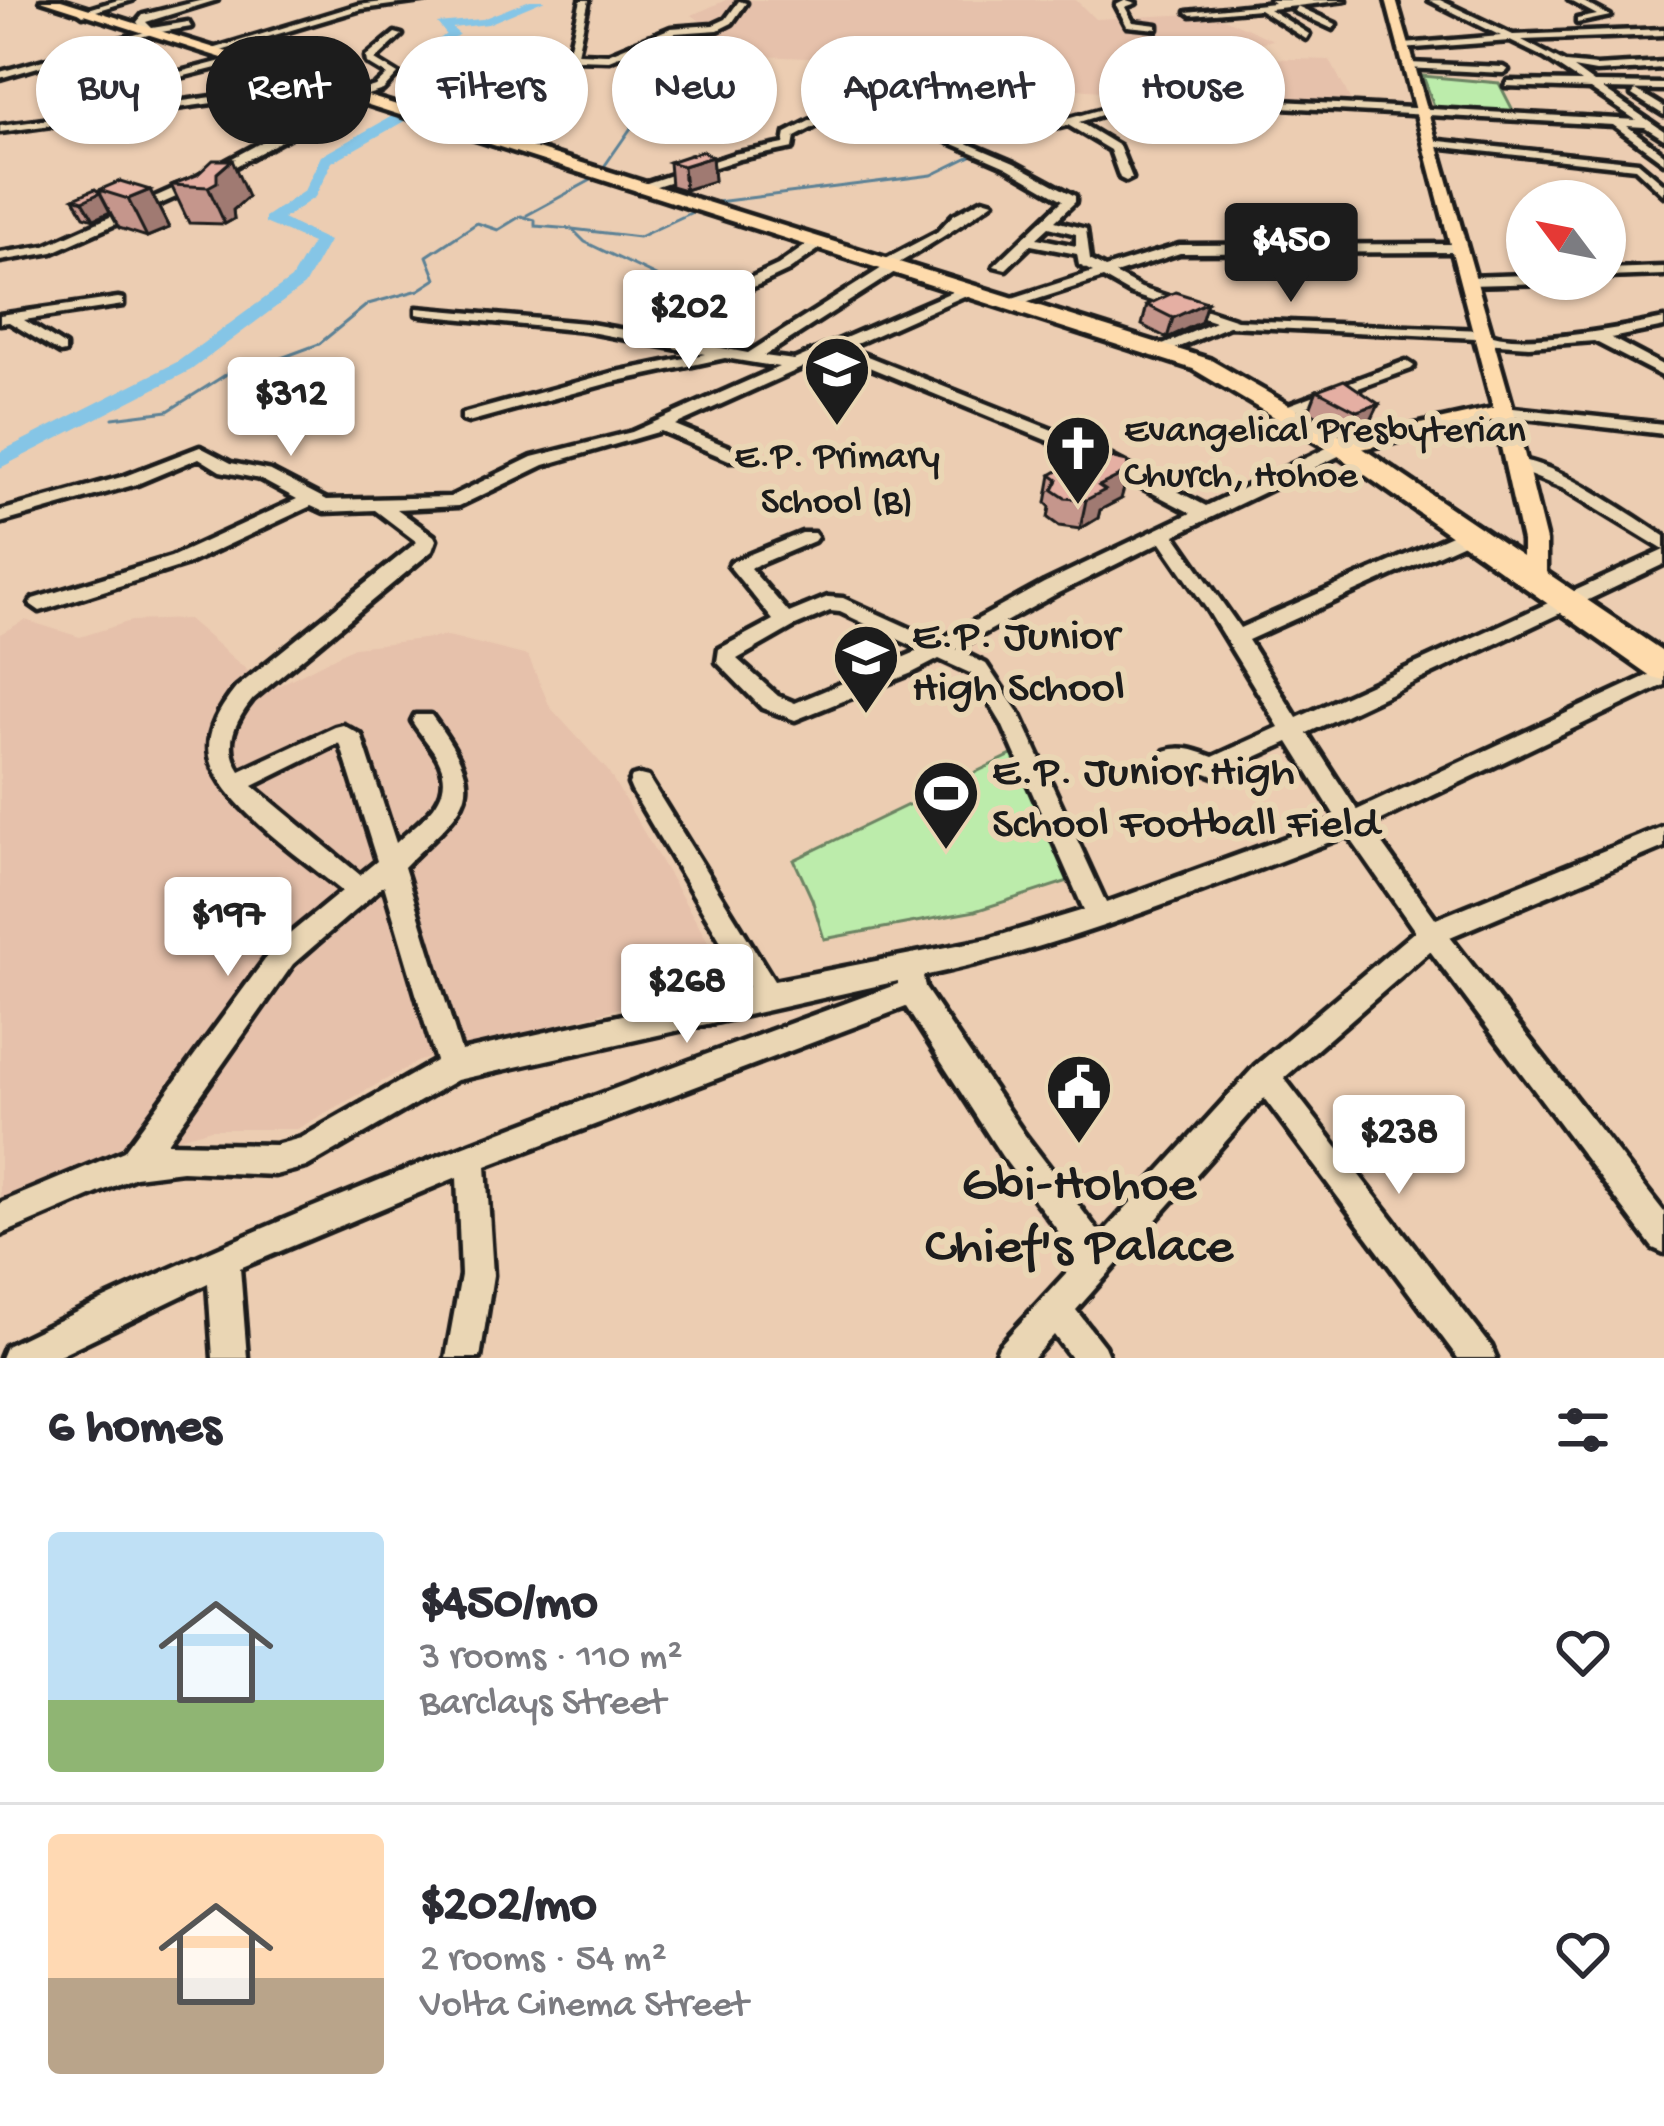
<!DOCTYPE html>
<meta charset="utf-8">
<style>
body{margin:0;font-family:"Gochi Hand",sans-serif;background:#f2f2f3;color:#2b2b33;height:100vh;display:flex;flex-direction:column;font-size:45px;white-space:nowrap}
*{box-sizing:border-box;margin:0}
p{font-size:39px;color:#7c7c81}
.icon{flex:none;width:66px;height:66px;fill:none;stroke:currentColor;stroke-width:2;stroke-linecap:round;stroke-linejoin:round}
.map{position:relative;height:1358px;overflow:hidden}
.drawer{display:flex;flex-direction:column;background:#fff;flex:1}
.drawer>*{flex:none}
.hud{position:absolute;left:36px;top:36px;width:1593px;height:108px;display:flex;gap:24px}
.needle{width:78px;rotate:302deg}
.fabs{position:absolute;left:1506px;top:180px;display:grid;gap:24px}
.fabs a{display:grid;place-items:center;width:120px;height:120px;border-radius:50%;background:#fff;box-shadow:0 3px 9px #0004;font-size:60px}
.price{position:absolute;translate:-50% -102px;padding:0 27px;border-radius:12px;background:#fff;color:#222;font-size:39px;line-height:78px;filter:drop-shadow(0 3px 6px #0008)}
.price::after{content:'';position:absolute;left:50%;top:72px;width:36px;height:27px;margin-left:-18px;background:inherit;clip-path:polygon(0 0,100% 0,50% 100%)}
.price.on{background:#1c1c1c;color:#fff}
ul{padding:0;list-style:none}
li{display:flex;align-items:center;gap:36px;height:300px;padding:0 48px}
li+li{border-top:3px solid #e1e1e2}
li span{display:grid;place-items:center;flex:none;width:336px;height:240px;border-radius:12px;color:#555}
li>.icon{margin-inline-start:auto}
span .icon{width:144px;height:144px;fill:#fffc;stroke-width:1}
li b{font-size:51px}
h2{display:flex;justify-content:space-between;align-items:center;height:144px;padding:0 48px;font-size:51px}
.pill{padding:0 42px;border-radius:54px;background:#fff;box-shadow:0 3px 9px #0004;font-size:42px;line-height:108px}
.pill.on{background:#1c1c1c;color:#fff}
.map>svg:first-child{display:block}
.built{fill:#e6c1ab}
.green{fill:#bcecab;stroke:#6c8464;stroke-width:3}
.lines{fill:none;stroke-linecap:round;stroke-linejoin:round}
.stream{stroke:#5b8195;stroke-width:3}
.river{fill:#85c5e6;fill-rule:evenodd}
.minor-casing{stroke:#1c1c1c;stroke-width:9}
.major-casing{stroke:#1c1c1c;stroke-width:9}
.highway-casing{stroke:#1c1c1c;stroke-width:9}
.minor{fill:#ead6b4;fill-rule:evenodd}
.major{fill:#fedbac;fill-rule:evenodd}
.highway{fill:#fedbac;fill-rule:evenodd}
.wall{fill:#c5968c;stroke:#1c1c1c;stroke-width:3}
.shaded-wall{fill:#a07a72;stroke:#1c1c1c;stroke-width:3}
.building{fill:#e5afa3;stroke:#1c1c1c;stroke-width:3}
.labels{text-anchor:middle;stroke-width:12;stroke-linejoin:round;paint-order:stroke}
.far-poi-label{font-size:39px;fill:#1c1c1c;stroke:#ead6b4;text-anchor:start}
.poi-label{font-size:45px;fill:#1c1c1c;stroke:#ead6b4;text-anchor:start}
.near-poi-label{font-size:54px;fill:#1c1c1c;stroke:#ead6b4}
</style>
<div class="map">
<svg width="1664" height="1358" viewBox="0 0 1664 1358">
<rect width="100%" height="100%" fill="#eccdb2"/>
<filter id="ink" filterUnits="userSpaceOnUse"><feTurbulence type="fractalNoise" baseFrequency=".00833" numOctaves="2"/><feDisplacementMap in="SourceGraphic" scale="24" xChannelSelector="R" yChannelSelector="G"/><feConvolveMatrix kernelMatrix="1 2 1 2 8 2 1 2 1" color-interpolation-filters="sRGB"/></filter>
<g filter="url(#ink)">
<!-- built -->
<g class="built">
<path d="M726 0H1076L1095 19 1213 13 1273 40 1253 44 1262 58 1330 60 1353 105 1157 96 826 67 830 59 695 53 720 36 692 15Z"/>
<path d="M188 619 270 690 354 647 448 636 528 656 550 707 608 771 730 979 419 1061 297 1129H211L117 1156 0 1205V634L25 620 80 637 131 621Z"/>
</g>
<!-- green -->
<g class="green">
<path d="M1423 76 1499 83 1517 118 1436 111Z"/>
<path d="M1026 748 1093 873 975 911 824 939 812 899 794 860Z"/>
</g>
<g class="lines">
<!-- stream -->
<g class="stream">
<path d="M651 100 649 94 667 80"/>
<path d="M601 171 649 102"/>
<path d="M709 203 932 175 973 155"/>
<path d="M527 215 595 178"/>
<path d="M572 229 639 237 699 209"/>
<path d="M113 418 168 411 238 367 268 363 319 344 368 304 419 290 436 279 427 256 477 223 498 230 521 216 535 220V226L572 229 585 242 683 289 694 302 716 305 748 323"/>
</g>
<!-- river -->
<path class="river" d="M530 0H545L488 24 452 28 459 34 443 47 456 67 454 83 438 102 332 162 315 197 283 219 329 241 304 286 191 370 0 468V452L177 362 291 279 312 243 265 223V217L304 191 321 156 428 96C447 77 444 68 431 46L446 34 437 23 482 19Z"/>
<defs>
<g id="minor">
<path d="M118 0H132L83 15 79 12Z"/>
<path d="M203 0H217L146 22 152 28 188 22 191 27 155 33 0 78V72L145 32 137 22 143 15Z"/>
<path d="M401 0H428L362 9 214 53 206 51 358 5Z"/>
<path d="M581 0H589L577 53 608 54 671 28 713 25 726 19 739 1 746 3 732 23 718 30 675 33 609 60 573 59 440 122H432V118L568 54Z"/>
<path d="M1126 0 1136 3 1125 7 1133 22 1157 25V29L1127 26 1116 5Z"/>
<path d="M1270 0H1346L1297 6 1336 24 1333 29 1294 11 1297 6 1269 9 1309 34 1306 39 1259 9 1191 15 1187 12 1274 3Z"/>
<path d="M1429 0H1440L1513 35 1664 29V35L1522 40 1565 63 1596 66 1664 62V68L1596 72 1573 68 1594 83 1664 84V90L1603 89 1664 131V139L1645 127 1627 126 1664 154V162L1613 125 1242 105 1237 102 1242 99 1636 120 1590 89 1505 86 1508 81 1581 82 1545 58 1510 41 1401 49 1404 44 1501 36Z"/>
<path d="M1569 0H1580L1610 16 1577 23V19L1597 15Z"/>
<path d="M395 33 402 35 375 60 398 74 383 90 361 97 194 189 53 252 0 261V253L45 246 186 183 353 93 375 86 387 75 367 63 366 57Z"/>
<path d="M241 56 244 61 66 106 61 103Z"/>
<path d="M1409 63 1503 67 1508 70 1503 73 1406 68Z"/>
<path d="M303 75 306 80 220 102 0 132V126L220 96Z"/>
<path d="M878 86 882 91 795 137 793 148 740 159 638 192 632 188 734 154 784 144 786 133Z"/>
<path d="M1636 90 1664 107V115L1632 95Z"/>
<path d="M1144 97 1153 99 1079 122 1119 146 1132 178 1126 181 1120 178 1110 150 1068 125 1060 127 980 119 922 124 1014 163 1075 196V202L1055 221 1086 229 1090 260 1105 268 1179 245 1459 244 1465 248 1459 252 1180 253 1115 274 1141 288 1237 320 1482 330C1511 351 1625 327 1664 319V327L1611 338 1664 366V377L1594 341 1529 346 1483 343 1476 338 1229 326 1161 355 1156 354V348L1215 322 1131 294 1103 278 1016 306H1006V300L1093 272 1079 265 1077 254 1031 245 1006 269 994 266 1063 200 1006 167 903 122 980 113 1060 121ZM1049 227 1076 234V246L1037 238Z"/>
<path d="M1430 140 1638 162 1664 184V195L1635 168 1426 145V141Z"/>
<path d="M983 199 993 202C962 225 931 245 897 264L898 270 764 356 794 360 968 285 975 289 973 292 847 348 1085 443 1206 506 1337 443H1349V451L1175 535 1240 628 1465 529H1477L1480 533 1477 537 1248 640 1297 718 1664 550 1564 489 1509 467V459C1550 457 1628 513 1664 536V564L1307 733 1357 810 1664 668V685L1369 826 1436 919 1664 826V847L1450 937 1664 1212V1253L1653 1248 1430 951 1284 1078 1491 1346 1496 1358H1458L1264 1098 1076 1310 1104 1346 1109 1358H1071L1054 1335 1033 1358H994L999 1346 1079 1259 1002 1156 906 1007 486 1166 493 1275 480 1358H446L461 1275 457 1177 240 1268 247 1358H213L208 1283 53 1358H1L6 1346C295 1203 596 1095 898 984V981L457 1080 306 1167 275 1175 182 1171 135 1177 0 1235V1203L124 1151 275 946 342 891C304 859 220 805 210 756 205 731 222 705 237 687L417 542 375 510 324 512 311 506 185 565 40 611 30 604 33 599 171 557 297 499 260 479 220 471 199 458 137 484 0 523V511L125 476 200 447 231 463 271 471 327 500 450 497 532 457 632 432 779 367 725 358 613 382 468 422 462 420V414L611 373 705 354 585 331 422 315 417 314V308L585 323 659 336 705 299 778 265 812 241H822V247L788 271 715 305 673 339 748 353 882 268 880 262 937 232 953 215ZM835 353 1073 451 1191 513 1044 583 938 641 843 598 828 597 789 613 750 568 814 541 817 537 814 533H802L731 562 729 566 773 620 719 649 717 662 762 708 795 720 912 673 939 659 972 674 1002 724 1084 910 988 939 774 981 648 777 640 775 632 777 629 784 632 791 748 987 461 1051 404 867C468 803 492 797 431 715H415L412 721C420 735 434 748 440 763 456 799 419 821 396 843L361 735 343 725 335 727 240 771C223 745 235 721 253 699L432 551 436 540 434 536 397 509 459 506 544 465 661 431 729 460H741V452L675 425ZM1161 542 1207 609 1279 727 1213 757C1197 751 1183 745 1165 751L1162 757 1165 763 1188 766 1214 776 1289 742 1337 819 1106 903 1020 715 986 664 956 649 1058 593ZM830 611 840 612 921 650 795 703 778 696 737 659 793 627ZM340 743 377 861 360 875 253 786ZM1348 835 1415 931 1255 1066 1101 1235 1024 1134 925 988 923 976C1070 946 1208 888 1348 835ZM384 885 436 1061 301 1138 275 1145 167 1143 293 964Z"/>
<path d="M1664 267V275L1605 277V269Z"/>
<path d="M1527 275V279H1555L1548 283 1467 285 1460 281 1467 277Z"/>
<path d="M118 298 123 299V305L24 320 65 346V352L60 353 9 322 0 323V315Z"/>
<path d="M1406 361 1414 366 1411 369 1289 413 1283 415 1275 410Z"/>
<path d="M1504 407 1664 424V434L1498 415V409Z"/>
</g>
<path id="major" d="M1386 0H1396L1514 412 1546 541V576L1534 584 1522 576V541L1495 420 1343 453 1332 447 1343 441 1493 408Z"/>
<path id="highway" d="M41 0H61L1209 359 1352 441 1664 652V680L1652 677 1334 453 1193 369Z"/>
</defs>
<!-- minor casing -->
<use href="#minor" class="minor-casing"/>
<!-- major casing -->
<use href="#major" class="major-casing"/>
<!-- highway casing -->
<use href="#highway" class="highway-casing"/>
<!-- minor -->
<use href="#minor" class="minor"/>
<!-- major -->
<use href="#major" class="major"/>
<!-- highway -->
<use href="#highway" class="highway"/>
</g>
<!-- wall -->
<g class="wall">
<path d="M712 157 714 181 685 190 671 186 669 162Z"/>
<path d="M197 175 248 197 233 210 234 219 225 224 189 223 171 185Z"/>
<path d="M99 190H150L169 228 147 237 119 228 110 212 94 219 84 216 74 198Z"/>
<path d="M1207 302 1201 322 1167 338 1142 325 1147 305Z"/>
<path d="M1317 390 1379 404 1369 425 1347 432 1309 411Z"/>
<path d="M1051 475 1121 499 1100 510 1098 518 1080 529 1059 526 1048 518 1050 507 1046 503Z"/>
</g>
<!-- shaded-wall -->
<g class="shaded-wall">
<path d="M712 157 714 181 685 190 683 166Z"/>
<path d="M232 160 248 197 233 210 234 219 225 224 208 187 217 173Z"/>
<path d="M150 190 169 228 147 237 128 199Z"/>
<path d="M100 193 110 212 94 219 83 201Z"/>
<path d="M1207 302 1201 322 1167 338 1173 318Z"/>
<path d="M1379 404 1369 425 1347 432 1357 411Z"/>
<path d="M1129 471 1121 499 1100 510 1098 518 1080 529 1086 500 1099 486Z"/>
</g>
<!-- building -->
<g class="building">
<path d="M702 151 712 157 683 166 669 162Z"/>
<path d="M213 160H232L217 173V182L208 187 171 185 197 175Z"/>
<path d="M120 181 150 190 128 199 99 190Z"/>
<path d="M95 189 100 193 83 201 74 198Z"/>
<path d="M1175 292 1207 302 1173 318 1147 305Z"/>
<path d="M1344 380 1379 404 1357 411 1317 390Z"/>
<path d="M1105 456 1127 461 1129 471 1099 486 1105 490 1086 500 1065 498 1053 490 1058 480 1051 475 1070 464 1080 469Z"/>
</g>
</g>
<!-- icons -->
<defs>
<symbol id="school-pin" viewBox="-11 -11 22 30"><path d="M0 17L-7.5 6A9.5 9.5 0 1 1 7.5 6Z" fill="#1c1c1c" stroke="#ead6b4"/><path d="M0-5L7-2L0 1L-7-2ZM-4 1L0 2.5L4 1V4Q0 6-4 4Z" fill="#fff"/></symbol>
<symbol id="church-pin" viewBox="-11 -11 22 30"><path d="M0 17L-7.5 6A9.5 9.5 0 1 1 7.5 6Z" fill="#1c1c1c" stroke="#ead6b4"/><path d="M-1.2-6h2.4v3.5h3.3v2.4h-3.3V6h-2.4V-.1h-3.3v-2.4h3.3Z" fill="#fff"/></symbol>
<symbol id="stadium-pin" viewBox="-11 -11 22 30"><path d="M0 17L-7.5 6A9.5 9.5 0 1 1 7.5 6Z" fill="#1c1c1c" stroke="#ead6b4"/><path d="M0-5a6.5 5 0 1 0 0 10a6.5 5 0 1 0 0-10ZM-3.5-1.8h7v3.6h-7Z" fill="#fff"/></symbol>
<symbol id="civic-pin" viewBox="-11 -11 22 30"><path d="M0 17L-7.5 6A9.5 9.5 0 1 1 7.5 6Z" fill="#1c1c1c" stroke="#ead6b4"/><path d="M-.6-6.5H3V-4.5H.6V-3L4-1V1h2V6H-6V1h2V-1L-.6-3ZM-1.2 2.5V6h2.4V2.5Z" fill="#fff"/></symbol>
</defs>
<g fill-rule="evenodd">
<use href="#school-pin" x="799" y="331" width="76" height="104"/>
<use href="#church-pin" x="1040" y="410" width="76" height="104"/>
<use href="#school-pin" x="828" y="619" width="76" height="104"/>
<use href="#stadium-pin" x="908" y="755" width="76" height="104"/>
<use href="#civic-pin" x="1041" y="1049" width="76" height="104"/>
</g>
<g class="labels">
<!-- far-poi labels -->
<g class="far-poi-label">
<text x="1124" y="440">Evangelical Presbyterian<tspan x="1124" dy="45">Church, Hohoe</tspan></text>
<text x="837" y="466" text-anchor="middle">E.P. Primary<tspan x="837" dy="45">School (B)</tspan></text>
</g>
<!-- poi labels -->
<g class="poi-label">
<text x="912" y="647">E.P. Junior<tspan x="912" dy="52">High School</tspan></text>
<text x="992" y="783">E.P. Junior High<tspan x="992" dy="52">School Football Field</tspan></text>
</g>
<!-- near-poi labels -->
<g class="near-poi-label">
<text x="1079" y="1198">Gbi-Hohoe<tspan x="1079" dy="62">Chief's Palace</tspan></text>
</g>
</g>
</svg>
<div class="fabs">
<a><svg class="needle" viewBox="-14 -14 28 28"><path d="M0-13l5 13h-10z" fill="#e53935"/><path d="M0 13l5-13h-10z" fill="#7c7c81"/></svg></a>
</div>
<b class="price on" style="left:1291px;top:305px">$450</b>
<b class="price" style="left:689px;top:372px">$202</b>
<b class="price" style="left:291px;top:459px">$312</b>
<b class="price" style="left:228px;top:979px">$197</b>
<b class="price" style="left:687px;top:1046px">$268</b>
<b class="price" style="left:1399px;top:1197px">$238</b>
<div class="hud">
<a class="pill">Buy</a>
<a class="pill on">Rent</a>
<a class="pill">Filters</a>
<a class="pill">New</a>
<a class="pill">Apartment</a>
<a class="pill">House</a>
</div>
</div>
<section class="drawer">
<h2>6 homes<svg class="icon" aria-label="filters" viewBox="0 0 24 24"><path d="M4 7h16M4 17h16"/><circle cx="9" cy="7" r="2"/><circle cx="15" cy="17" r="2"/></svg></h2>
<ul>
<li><span style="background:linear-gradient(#bfe0f5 70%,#8fb573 0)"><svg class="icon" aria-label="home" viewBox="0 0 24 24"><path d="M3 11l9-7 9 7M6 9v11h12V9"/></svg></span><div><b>$450/mo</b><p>3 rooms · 110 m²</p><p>Barclays Street</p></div><svg class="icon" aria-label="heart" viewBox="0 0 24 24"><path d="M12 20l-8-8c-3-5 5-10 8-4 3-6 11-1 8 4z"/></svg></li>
<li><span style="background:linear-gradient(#ffd9b3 60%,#b9a48a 0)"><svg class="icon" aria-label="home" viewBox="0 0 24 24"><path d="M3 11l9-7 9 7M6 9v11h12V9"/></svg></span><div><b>$202/mo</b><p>2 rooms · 54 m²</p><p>Volta Cinema Street</p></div><svg class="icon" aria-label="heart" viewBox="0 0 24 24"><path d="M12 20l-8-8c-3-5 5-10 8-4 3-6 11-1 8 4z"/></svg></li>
</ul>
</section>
